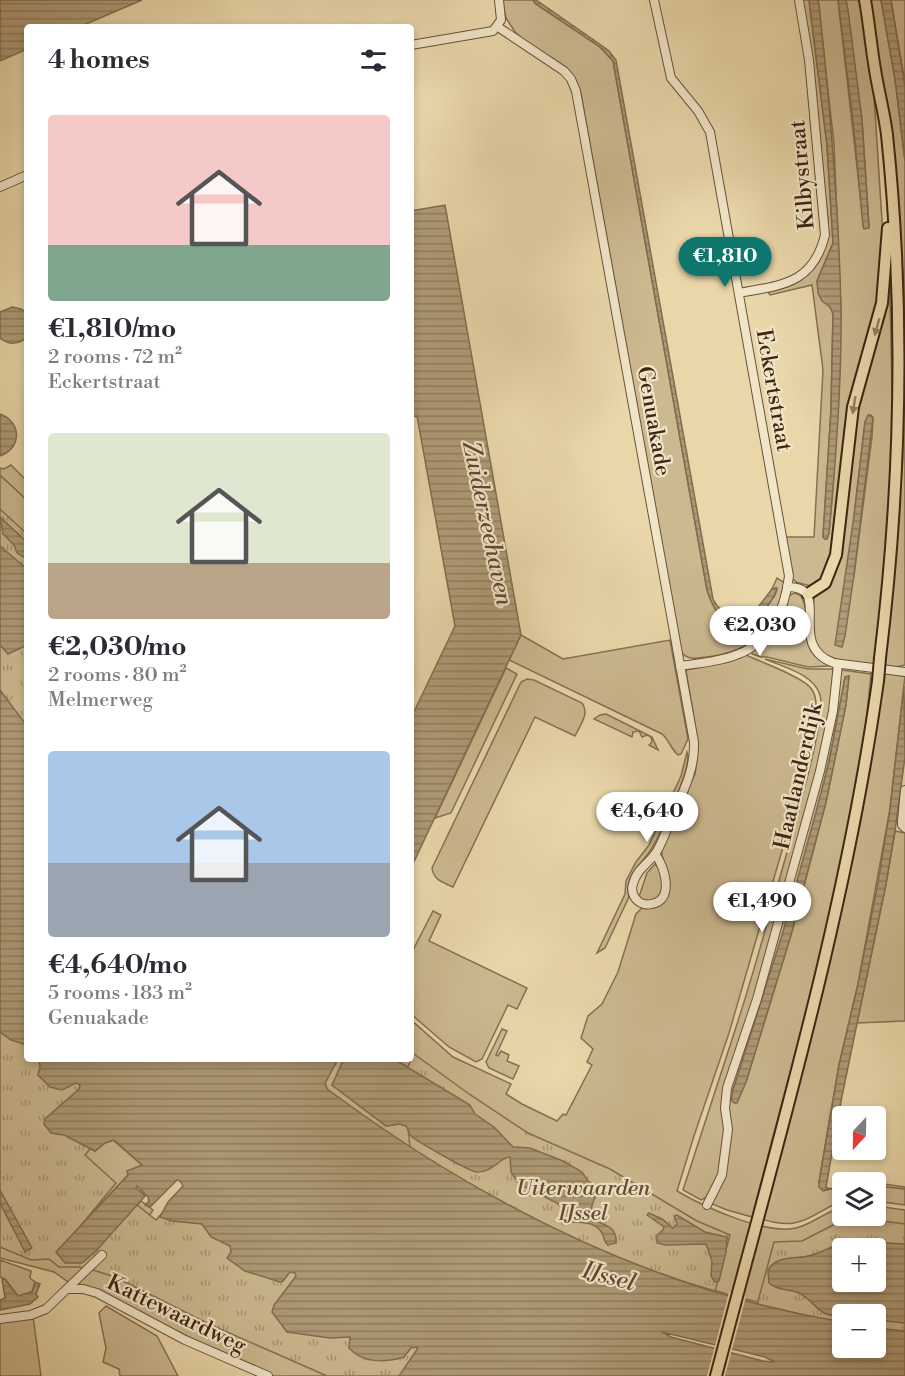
<!DOCTYPE html>
<meta charset="utf-8">
<style>
body{margin:0;font-family:"Libre Bodoni",serif;background:#f2f2f3;color:#2b2b33;height:100vh;display:flex;flex-direction:column;font-size:22px;white-space:nowrap}
*{box-sizing:border-box;margin:0}
p{font-size:20px;color:#7c7c81}
.icon{flex:none;width:33px;height:33px;fill:none;stroke:currentColor;stroke-width:2;stroke-linecap:round;stroke-linejoin:round}
.map{position:relative;flex:1;overflow:hidden}
.details{position:absolute;left:24px;top:24px;width:390px;height:1038px;display:flex;flex-direction:column;background:#fff;border-radius:6px;box-shadow:0 3px 9px #0003}
.details>*{flex:none}
.needle{width:39px;rotate:202deg}
.fabs{position:absolute;left:832px;top:1106px;display:grid;gap:12px}
.fabs a{display:grid;place-items:center;width:54px;height:54px;border-radius:6px;background:#fff;box-shadow:0 3px 9px #0003;font-size:30px}
.price{position:absolute;translate:-50% -51px;padding:0 14px;border-radius:21px;background:#fff;color:#222;font-size:20px;line-height:39px;filter:drop-shadow(0 2px 3px #0008)}
.price::after{content:'';position:absolute;left:50%;top:36px;width:18px;height:14px;margin-left:-9px;background:inherit;clip-path:polygon(0 0,100% 0,50% 100%)}
.price.current{background:#0f766e;color:#fff}
ul{padding:0;list-style:none}
li{display:grid;align-content:center;gap:12px;height:318px;padding:0 24px}
li span{display:grid;place-items:center;height:186px;border-radius:6px;color:#555}
li>.icon{margin-inline-start:auto}
span .icon{width:108px;height:108px;fill:#fffc;stroke-width:1}
li b{font-size:26px}
h2{display:flex;justify-content:space-between;align-items:center;height:72px;padding:0 24px;font-size:26px}
.map>svg:first-child{display:block}
.grass{fill:#ccb990;stroke:#857052;stroke-width:1.5;fill-rule:evenodd}
.forest{fill:url(#forest-firs);stroke:#857052;stroke-width:1.5}
.park{fill:url(#park-tufts);stroke:#857052;stroke-width:1.5;fill-rule:evenodd}
.water{fill:url(#water-rules);stroke:#826c4f;stroke-width:1.5;fill-rule:evenodd}
.pier{fill:#e9d7aa}
.lines{fill:none;stroke-linecap:round;stroke-linejoin:round}
.stream{stroke:#826c4f;stroke-width:1.5}
.minor-casing{stroke:#695239;stroke-width:10}
.highway-casing{stroke:#3e2613;stroke-width:14}
.minor{stroke:#f1e5c8;stroke-width:8}
.highway{stroke:#e9d7aa;stroke-width:10}
.highway-bridge-casing{stroke:#3e2613;stroke-width:14;stroke-linecap:butt}
.highway-bridge{stroke:#e9d7aa;stroke-width:10}
.oneway{fill:#947e5e}
.labels{text-anchor:middle;stroke-width:4.5;stroke-linejoin:round;paint-order:stroke}
.street-label{font-size:22px;fill:#3e2613;stroke:#f1e5c8}
.park-label{font-size:22px;font-style:italic;fill:#624b32;stroke:#f1e5c8}
.water-label{font-size:24px;font-style:italic;fill:#604931;stroke:#f1e5c8}
</style>
<div class="map">
<svg width="905" height="1376" viewBox="0 0 905 1376">
<defs>
<pattern id="forest-firs" width="22" height="20" patternUnits="userSpaceOnUse" patternTransform="scale(1.5)"><rect width="22" height="20" fill="#ccb990"/><path d="M5 1l3.5 6h-7zM16 11l3.5 6h-7z" fill="#a79674"/></pattern>
<pattern id="park-tufts" width="24" height="20" patternUnits="userSpaceOnUse" patternTransform="scale(1.5)"><rect width="24" height="20" fill="#ccb990"/><path d="M3 7l-1-3M5 7V3M7 7l1-3M15 17l-1-3M17 17v-4M19 17l1-3" fill="none" stroke="#a79674"/></pattern>
<pattern id="water-rules" width="6" height="5" patternUnits="userSpaceOnUse" patternTransform="scale(1.5)"><rect width="6" height="5" fill="#af9b77"/><path d="M0 2.5h6" fill="none" stroke="#907e60"/></pattern>
</defs>
<rect width="100%" height="100%" fill="#e9d7aa"/>
<filter id="stains"><feTurbulence type="fractalNoise" baseFrequency=".00333" numOctaves="4"/><feColorMatrix values="0 0 0 0 .2 0 0 0 0 .09 0 0 0 0 .02 0 0 0 .5 -.17"/></filter>
<radialGradient id="worn" r=".72"><stop offset=".6" stop-color="#630" stop-opacity="0"/><stop offset="1" stop-color="#630" stop-opacity=".3"/></radialGradient>
<!-- grass -->
<g class="grass">
<path d="M502 0H533L536 4 600 47 613 61 707 590C715 611 719 618 740 627L774 597 777 590 775 588 772 589 777 578 785 583C777 629 753 651 707 657 697 658 688 661 681 652L581 94 579 89 515 32 506 18Z"/>
<path d="M801 0H809L827 145 833 243 817 281 833 313 831 410 823 537 825 539H827L829 533 833 486 841 312 834 144 818 0H838L864 228 869 225 862 120 846 0H862L872 65 884 252 883 280 858 375 836 540 827 577 814 587 796 582 792 578 785 537H814L823 370 812 285 770 295 768 292C808 284 829 262 828 220Z"/>
<path d="M869 0H881L895 79 905 161V665L896 667H883L905 334 902 260 897 194Z"/>
<path d="M891 0H905V87L904 77Z"/>
<path d="M889 253 893 429 888 537 874 665C851 662 817 663 812 634 811 622 814 607 814 595L828 584 856 397ZM873 418 872 437 854 575V516L865 422Z"/>
<path d="M0 475 27 500V542L0 517Z"/>
<path d="M794 593 800 595C812 612 800 632 811 651 815 658 825 662 829 666L808 667 767 657H761L752 654V651L772 634 789 596Z"/>
<path d="M521 635 563 659 670 640 688 739 681 754 678 755C671 749 669 740 662 734L509 660Z"/>
<path d="M746 655C761 662 800 676 810 687 817 695 816 704 816 714L792 816 729 1033 694 1136 677 1191C704 1207 766 1235 796 1228 813 1224 826 1211 843 1207V1215H876V1206L905 1210V1244L840 1243 825 1319C755 1302 686 1285 619 1258 514 1216 418 1157 327 1089L325 1083 338 1059H344L332 1085 386 1126 399 1124 407 1126 470 1105 394 1059H411V1020L453 1057 511 1084 506 1094 522 1104 557 1121 563 1114 566 1115 592 1065 587 1062 593 1049 581 1038 588 1016 602 1004 618 972 636 914 643 907 653 908 660 905 668 873 662 856V846L695 774C701 739 691 705 686 670L729 662Z"/>
<path d="M765 659 808 669H833L831 710 818 770 767 957 734 1062 721 1170 707 1197 701 1200 683 1190C701 1133 720 1077 738 1021 759 956 776 890 795 824 801 800 826 716 820 695 814 674 783 667 765 659Z"/>
<path d="M506 668 517 674 451 813 435 818Z"/>
<path d="M842 670 871 674C866 723 862 772 852 819 824 953 786 1085 752 1217L727 1210 710 1203 721 1185 728 1094 780 925 839 673ZM849 676 846 705 826 802 791 935 746 1082 733 1090C779 956 822 816 845 677Z"/>
<path d="M883 673 905 676 890 809 858 984 839 1065 819 1182 827 1190 843 1185V1201C826 1206 812 1220 794 1223 783 1225 771 1222 761 1219L821 989 861 820Z"/>
<path d="M527 679 534 680 582 703C590 714 580 725 575 736L535 717 453 887C443 882 434 881 432 868L521 682Z"/>
<path d="M606 714 652 737 658 750 649 745 652 742 651 737 647 735 642 737 639 731 633 732 632 737 594 719 600 715Z"/>
<path d="M687 752C693 766 662 831 652 848 643 864 623 874 629 897L605 948 597 953 625 894 626 881 636 862 649 845 681 776Z"/>
<path d="M895 831 905 833V1021L857 1023 886 884Z"/>
<path d="M655 864 662 871V892L656 900 643 901 637 896 640 894 647 873Z"/>
<path d="M433 911 441 915 429 941 527 988 517 1009 508 1005 482 1059 476 1062 449 1047 411 1014V954Z"/>
<path d="M502 1029 507 1031 496 1055 498 1056 501 1051 509 1055 507 1061 519 1066 513 1079 489 1068 486 1062Z"/>
<path d="M27 1059 78 1144 95 1151 105 1143 113 1140 142 1165 128 1175 56 1252 96 1251 141 1201 153 1210 139 1231 411 1348 417 1347 418 1348 399 1376H274L78 1286V1283L71 1284 54 1272 0 1258V1203Z"/>
<path d="M876 1183 905 1187V1205L876 1201Z"/>
<path d="M0 1260 31 1271 30 1278 35 1282 32 1292 18 1296 5 1279 0 1277Z"/>
<path d="M106 1306 157 1336 178 1376H120L119 1369 103 1362 106 1348 99 1313Z"/>
<path d="M33 1316 41 1376H0V1321Z"/>
</g>
<!-- forest -->
<path class="forest" d="M11 465 27 481V500L0 475V468L4 469Z"/>
<!-- park -->
<g class="park">
<path d="M0 509 27 534V761L0 721Z"/>
<path d="M0 988 27 1019V1059H61L115 1118 85 1155 116 1183 59 1252 137 1205 156 1220 187 1185 413 1346 478 1376H327L211 1325 115 1277 93 1270 88 1272 80 1267H59L49 1259 31 1260 0 1247Z"/>
<path d="M414 1054 469 1094 528 1133 610 1169 697 1221 730 1235 715 1291C606 1260 507 1208 410 1148L403 1076Z"/>
<path d="M868 1219 905 1224V1345L876 1341V1314H843V1336L754 1316 774 1242 802 1241 835 1224ZM843 1248H876V1281H843Z"/>
</g>
<!-- water -->
<g class="water">
<path d="M0 0H142L79 27H27V49L0 61Z"/>
<path d="M533 0H536L601 45 609 51 616 60 713 599C723 619 737 616 755 611L772 589 777 588C773 604 758 616 747 628 725 629 712 608 707 590L613 61 600 47 536 4Z"/>
<path d="M809 0H818L819 5C830 106 839 207 841 310 842 384 836 459 829 533L827 539H825L823 537 831 410 833 314 830 307 822 301 818 293 817 281 833 243 827 145Z"/>
<path d="M838 0H846L848 10 862 120 869 228 864 229 863 226 853 121Z"/>
<path d="M881 0H891L905 87V161L895 79Z"/>
<path d="M445 205 521 635 411 868V718L455 626 417 416 411 417V211Z"/>
<path d="M12 307 21 309 27 313V337C19 345 9 345 0 338V312Z"/>
<path d="M0 414C22 422 22 448 0 456Z"/>
<path d="M868 415H871L873 418 854 575 845 636 842 647 835 645 854 516 865 422Z"/>
<path d="M0 517 27 542V559L17 553 14 545 3 534Z"/>
<path d="M0 546 27 569V645L8 654 0 645Z"/>
<path d="M849 676 846 705 826 802 791 935 746 1082 737 1103H734L731 1100 733 1090 783 932 816 812 829 762 845 677Z"/>
<path d="M904 686 905 757 895 831 886 884 842 1096 826 1187 830 1189 823 1191 819 1187V1182L839 1065 858 984 878 883 890 809Z"/>
<path d="M0 690 27 726V1045L11 1040 0 1032Z"/>
<path d="M39 1059H338L325 1083 327 1089C481 1203 653 1291 843 1322V1347H876V1328L905 1331V1376H399L418 1348 417 1347 411 1348 404 1357C385 1363 362 1363 349 1348L350 1337 330 1338 287 1332 272 1312 274 1305 296 1276 295 1273 290 1272 283 1281 280 1282 245 1271 227 1258 231 1252 230 1246 211 1237 202 1224 172 1221 160 1217 168 1202 183 1186 181 1182 177 1180 150 1207 145 1205 149 1201 148 1197 137 1186 136 1188 145 1196 96 1251 82 1263H65L56 1252 128 1175 127 1171 142 1165 114 1140 105 1143 95 1151 64 1135 51 1133 44 1124 45 1119 79 1089 80 1085 76 1083 62 1090 50 1087 38 1075 40 1067ZM662 1332 765 1357 775 1362 763 1361 671 1337Z"/>
<path d="M344 1059H394L470 1105 475 1114 494 1127 513 1147 530 1148 563 1161 582 1172 588 1181 598 1188C597 1195 591 1204 591 1211 590 1228 618 1219 616 1243L608 1245C603 1241 605 1238 602 1233 594 1219 578 1224 566 1221L561 1216 562 1208 557 1203 519 1184 511 1172 510 1157C500 1157 494 1172 477 1172 470 1172 416 1141 410 1135 410 1134 407 1128 406 1126L399 1124 386 1126 332 1085Z"/>
<path d="M0 1190 32 1248 25 1252 0 1203Z"/>
<path d="M649 1213 662 1219 673 1228 677 1224 674 1216 677 1215 705 1232 727 1237 726 1252 719 1281 715 1282 711 1276 712 1261 706 1244 665 1245 657 1243V1235L663 1230 664 1227 647 1215Z"/>
<path d="M852 1241 905 1244V1323L876 1320V1314H843V1317C837 1316 829 1316 824 1313 814 1307 810 1298 797 1292 787 1289 776 1290 769 1283L768 1271C770 1266 773 1263 778 1261 789 1256 801 1259 812 1255 826 1251 838 1242 852 1241ZM843 1248H876V1281H843Z"/>
<path d="M2 1279H5L18 1296 32 1292 35 1282 40 1284 36 1294 38 1297 30 1304 0 1310V1300L5 1298Z"/>
</g>
<!-- pier -->
<path class="pier" d="M729 1292 746 1297 725 1376H707Z"/>
<g class="lines">
<!-- stream -->
<g class="stream">
<path d="M876 1186 905 1189"/>
<path d="M830 1189 843 1186"/>
</g>
<defs>
<g id="minor">
<path d="M654 0 671 78 698 111 710 132 789 576C785 610 770 643 736 655 719 662 698 663 680 666"/>
<path d="M498 27 564 71 571 79 576 91 694 742C695 770 683 792 672 817 667 828 663 841 657 851 650 863 637 868 633 884 631 890 633 897 638 901 641 904 647 905 651 904 675 901 665 866 655 854"/>
<path d="M411 45 493 31 501 20 499 0"/>
<path d="M0 187 27 175"/>
<path d="M739 293C782 285 813 284 825 235L809 60 799 0"/>
<path d="M787 587C835 586 784 645 834 663L905 672"/>
<path d="M905 790 902 821V825L905 828"/>
<path d="M707 1205 722 1175 728 1129 725 1108 727 1088 757 999 820 771 833 711 838 664"/>
<path d="M69 1289H83L97 1293 185 1340 268 1376"/>
<path d="M0 1319 31 1315 46 1309 102 1255"/>
</g>
<g id="highway">
<path d="M865 0C870 28 872 58 878 86 881 102 885 118 887 135 905 308 901 485 880 658"/>
<path d="M808 594 825 583 836 555 853 407 882 303 888 228"/>
<path d="M716 1376C776 1146 845 917 878 681"/>
</g>
</defs>
<!-- minor casing -->
<use href="#minor" class="minor-casing"/>
<!-- highway casing -->
<use href="#highway" class="highway-casing"/>
<!-- minor -->
<use href="#minor" class="minor"/>
<!-- highway -->
<use href="#highway" class="highway"/>
<defs>
<path id="highway-bridge" d="M878 681 880 658"/>
</defs>
<!-- highway-bridge casing -->
<use href="#highway-bridge" class="highway-bridge-casing"/>
<!-- highway-bridge -->
<use href="#highway-bridge" class="highway-bridge"/>
</g>
<!-- one-way arrows -->
<defs><path id="oneway-solid" d="M-6-.8H1V-3.2L6.5 0L1 3.2V.8H-6Z" transform="scale(1.5)"/></defs>
<g class="oneway">
<use href="#oneway-solid" transform="translate(877 327) rotate(105)"/>
<use href="#oneway-solid" transform="translate(854 405) rotate(99)"/>
</g>
<g class="labels">
<!-- street labels -->
<g class="street-label">
<text transform="translate(801 175) rotate(-95)" y="8">Kilbystraat</text>
<text transform="translate(775 390) rotate(80)" y="8">Eckertstraat</text>
<text transform="translate(655 421) rotate(80)" y="8">Genuakade</text>
<text transform="translate(797 776) rotate(-77)" y="8">Haatlanderdijk</text>
<text transform="translate(177 1313) rotate(26)" y="8">Kattewaardweg</text>
</g>
<!-- park labels -->
<g class="park-label">
<text x="583" y="1195">Uiterwaarden<tspan x="583" dy="25">IJssel</tspan></text>
</g>
<!-- water labels -->
<g class="water-label">
<text transform="translate(488 523) rotate(78)" y="8">Zuiderzeehaven</text>
<text transform="translate(609 1276) rotate(15)" y="8">IJssel</text>
</g>
</g>
<rect width="100%" height="100%" filter="url(#stains)"/>
<rect width="100%" height="100%" fill="url(#worn)"/>
</svg>
<div class="fabs">
<a><svg class="needle" viewBox="-14 -14 28 28"><path d="M0-13l5 13h-10z" fill="#e53935"/><path d="M0 13l5-13h-10z" fill="#7c7c81"/></svg></a>
<a><svg class="icon" aria-label="layers" viewBox="0 0 24 24"><path d="M12 4l9 5-9 5-9-5zM3 14l9 5 9-5"/></svg></a>
<a>+</a>
<a>−</a>
</div>
<b class="price current" style="left:725px;top:288px">€1,810</b>
<b class="price" style="left:760px;top:657px">€2,030</b>
<b class="price" style="left:647px;top:843px">€4,640</b>
<b class="price" style="left:762px;top:933px">€1,490</b>
<section class="details">
<h2>4 homes<svg class="icon" aria-label="filters" viewBox="0 0 24 24"><path d="M4 7h16M4 17h16"/><circle cx="9" cy="7" r="2"/><circle cx="15" cy="17" r="2"/></svg></h2>
<ul>
<li><span style="background:linear-gradient(#f6c9c9 70%,#7fa58c 0)"><svg class="icon" aria-label="home" viewBox="0 0 24 24"><path d="M3 11l9-7 9 7M6 9v11h12V9"/></svg></span><div><b>€1,810/mo</b><p>2 rooms · 72 m²</p><p>Eckertstraat</p></div></li>
<li><span style="background:linear-gradient(#dfe7d0 70%,#b9a48a 0)"><svg class="icon" aria-label="home" viewBox="0 0 24 24"><path d="M3 11l9-7 9 7M6 9v11h12V9"/></svg></span><div><b>€2,030/mo</b><p>2 rooms · 80 m²</p><p>Melmerweg</p></div></li>
<li><span style="background:linear-gradient(#a9c7e8 60%,#9aa5b1 0)"><svg class="icon" aria-label="home" viewBox="0 0 24 24"><path d="M3 11l9-7 9 7M6 9v11h12V9"/></svg></span><div><b>€4,640/mo</b><p>5 rooms · 183 m²</p><p>Genuakade</p></div></li>
</ul>
</section>
</div>
